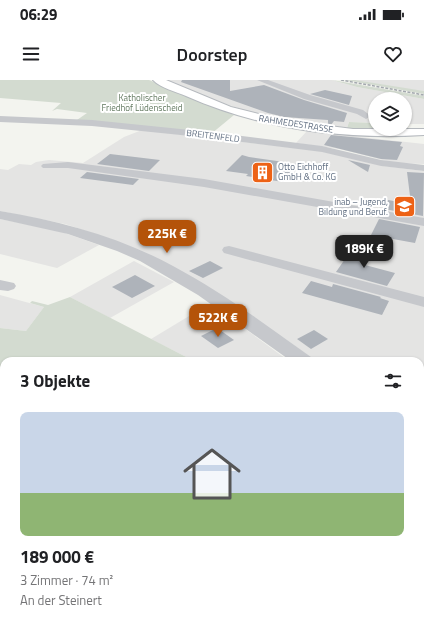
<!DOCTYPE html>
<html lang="de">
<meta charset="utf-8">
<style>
body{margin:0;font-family:"Titillium Web",sans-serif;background:#f2f2f2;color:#202124;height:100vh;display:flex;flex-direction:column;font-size:15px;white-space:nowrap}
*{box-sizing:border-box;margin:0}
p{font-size:13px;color:#757577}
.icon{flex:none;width:22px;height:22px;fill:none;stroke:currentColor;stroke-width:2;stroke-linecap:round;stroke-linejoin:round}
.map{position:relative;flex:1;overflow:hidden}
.sheet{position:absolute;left:0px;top:277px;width:424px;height:268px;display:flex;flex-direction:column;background:#fff;border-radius:12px 12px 0 0;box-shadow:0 1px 3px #0004}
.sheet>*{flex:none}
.fabs{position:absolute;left:368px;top:12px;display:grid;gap:8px}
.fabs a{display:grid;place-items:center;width:44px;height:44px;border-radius:50%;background:#fff;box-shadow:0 1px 3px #0004;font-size:20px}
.price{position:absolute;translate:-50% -34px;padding:0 9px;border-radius:8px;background:#b45309;color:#fff;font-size:13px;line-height:26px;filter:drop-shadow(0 1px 2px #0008)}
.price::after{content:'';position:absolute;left:50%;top:24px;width:12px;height:9px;margin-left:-6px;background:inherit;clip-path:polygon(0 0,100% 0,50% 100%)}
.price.current{background:#222;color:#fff}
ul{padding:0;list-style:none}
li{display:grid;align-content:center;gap:8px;height:212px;padding:0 20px}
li+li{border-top:1px solid #e0e0e0}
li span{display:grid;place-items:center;height:124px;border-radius:8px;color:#555}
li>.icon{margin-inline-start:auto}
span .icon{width:72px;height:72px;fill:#fffc;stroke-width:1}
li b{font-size:17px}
h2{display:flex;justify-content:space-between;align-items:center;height:48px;padding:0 20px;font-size:17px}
.status{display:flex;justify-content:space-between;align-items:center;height:28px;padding:0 20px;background:#fff;direction:ltr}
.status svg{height:11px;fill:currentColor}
header{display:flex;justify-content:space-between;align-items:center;height:52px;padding:0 20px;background:#fff;font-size:18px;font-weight:600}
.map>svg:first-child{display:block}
.built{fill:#e4e4e3}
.green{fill:#d3dbd0}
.building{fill:#aeb3ba}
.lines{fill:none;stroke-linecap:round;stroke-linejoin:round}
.secondary-casing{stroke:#b5b9be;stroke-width:2}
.street{fill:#c6c8cc;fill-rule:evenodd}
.secondary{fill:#fff;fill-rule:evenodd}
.rail{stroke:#a3a8ae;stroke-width:1.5;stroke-dasharray:3 1.5;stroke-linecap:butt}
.labels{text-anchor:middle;stroke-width:4;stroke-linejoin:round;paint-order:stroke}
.far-park-label{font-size:9px;fill:#627960;stroke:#fff}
.far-street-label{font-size:9px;fill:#616f82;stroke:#fff}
.far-poi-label{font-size:9px;fill:#616f82;stroke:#fff;text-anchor:start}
</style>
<div class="status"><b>06:29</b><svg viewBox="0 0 49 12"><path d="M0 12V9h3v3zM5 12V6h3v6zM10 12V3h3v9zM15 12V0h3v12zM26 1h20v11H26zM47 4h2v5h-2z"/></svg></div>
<header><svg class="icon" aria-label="menu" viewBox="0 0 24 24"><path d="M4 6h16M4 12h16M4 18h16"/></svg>Doorstep<svg class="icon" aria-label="heart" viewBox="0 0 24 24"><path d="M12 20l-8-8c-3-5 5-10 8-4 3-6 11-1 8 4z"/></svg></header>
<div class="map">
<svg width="424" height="545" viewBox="0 0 424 545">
<rect width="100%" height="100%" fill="#f3f4ef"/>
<!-- built -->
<g class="built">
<path d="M167 0H332L357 7 424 19V44H405V19H375V43L349 42 347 48 335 47 292 42 253 33 217 21Z"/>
<path d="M355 0H424V11L406 9Z"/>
<path d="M142 50 320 71 383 86 424 91V355L420 353V281H316L284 258 111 159 65 144 0 131V89L8 90 19 84 31 85 36 82 49 80 83 83 124 57Z"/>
<path d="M307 51 424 64V84L394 83 339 69 296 63Z"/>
<path d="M0 139 59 151 99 165 57 188 0 174Z"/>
<path d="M134 181 174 202 110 238 70 217Z"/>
<path d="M0 215 44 227 26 251 0 248Z"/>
<path d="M209 224 222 232 289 281H194L151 259Z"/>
</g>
<!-- green -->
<g class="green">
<path d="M0 0H149L234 35 211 54 77 40 87 33 57 29 52 31 61 23 0 18Z"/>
<path d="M332 0 424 16V19L357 7Z"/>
<path d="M346 0H355L424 11V14Z"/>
<path d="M349 42 375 43V49L347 48Z"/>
<path d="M70 217 194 281H4V301L0 302V248L26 251 44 227 30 223 32 221 48 225Z"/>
</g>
<!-- building -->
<g class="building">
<path d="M182 0H230V11L264 5 304 20 347 33 344 42 334 41 331 45 328 44V40L284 37 268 33 181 2Z"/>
<path d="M325 10 352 16 349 25 310 14Z"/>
<path d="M331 55 402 62 400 66 403 67 397 80 381 79 324 65Z"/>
<path d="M110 74 160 80 149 91 97 84Z"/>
<path d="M242 75 249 77 298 84 283 102 246 96 248 94 226 91Z"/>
<path d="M348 80 370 85 368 92Z"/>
<path d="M87 92 139 99 133 105 80 98Z"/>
<path d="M407 92 424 93 423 136 384 129 388 120 411 124Z"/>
<path d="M379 139 420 147 415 163 371 155Z"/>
<path d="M352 169 372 173 365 185 395 193 387 206 336 192Z"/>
<path d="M210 181 223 188 203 198 189 191Z"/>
<path d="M135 195 155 206 132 218 112 207Z"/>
<path d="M311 201 332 207 333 204 381 217 380 218 389 221 382 235 302 213Z"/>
<path d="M217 248 234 260 218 268 201 256Z"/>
<path d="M314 250 328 259 311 269 297 259Z"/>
</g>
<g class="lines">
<defs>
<path id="secondary" d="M153 0H166L231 27 282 40 353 49H424V55C343 60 261 49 186 16 177 12 160 8 153 0Z"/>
</defs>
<!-- secondary casing -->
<use href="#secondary" class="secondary-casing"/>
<!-- street -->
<g class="street">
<path d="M257 0H268L310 15 363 30 371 36 366 39 357 34 304 19Z"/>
<path d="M0 36 92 40 210 52 322 66 381 80 424 85V91L381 86 322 72 210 58 92 46 0 42Z"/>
<path d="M68 82 204 99 424 138V146L204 107 68 88H43L41 86 43 84Z"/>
<path d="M0 131C60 141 120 157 173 186 222 212 266 245 311 277L314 281H291L198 215 140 181 117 171 68 154 0 139Z"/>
<path d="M229 166 424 217V227L224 173 222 170 224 167Z"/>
<path d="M0 200 14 203 16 206 14 209 8 211 0 210Z"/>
<path d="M420 353 424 355V374L420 372Z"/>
<rect x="420" y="384" width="4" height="18"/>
<rect x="0" y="409" width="4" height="20"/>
</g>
<!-- secondary -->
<use href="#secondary" class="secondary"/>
<!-- rail -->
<path class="rail" d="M341 0 424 15"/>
</g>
<!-- icons -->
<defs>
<symbol id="building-square" viewBox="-11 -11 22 22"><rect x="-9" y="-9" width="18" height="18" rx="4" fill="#ed6216" stroke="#fff"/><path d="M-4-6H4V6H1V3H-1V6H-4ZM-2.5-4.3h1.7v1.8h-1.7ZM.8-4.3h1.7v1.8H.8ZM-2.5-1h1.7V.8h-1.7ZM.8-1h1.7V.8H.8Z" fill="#fff"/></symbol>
<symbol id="school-square" viewBox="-11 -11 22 22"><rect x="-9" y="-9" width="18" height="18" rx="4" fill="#ed6216" stroke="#fff"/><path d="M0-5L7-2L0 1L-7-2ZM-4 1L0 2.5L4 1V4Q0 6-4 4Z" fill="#fff"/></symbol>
</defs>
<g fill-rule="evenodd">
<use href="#building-square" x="250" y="80" width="25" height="25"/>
<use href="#school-square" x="392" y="114" width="25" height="25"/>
</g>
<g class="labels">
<!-- far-park labels -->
<g class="far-park-label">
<text x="142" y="21">Katholischer<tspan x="142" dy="10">Friedhof Lüdenscheid</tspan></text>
</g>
<!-- far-street labels -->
<g class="far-street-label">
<text transform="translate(296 44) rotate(9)" y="3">RAHMEDESTRASSE</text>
<text transform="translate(213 56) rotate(7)" y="3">BREITENFELD</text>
</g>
<!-- far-poi labels -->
<g class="far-poi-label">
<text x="278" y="90">Otto Eichhoff<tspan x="278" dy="10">GmbH &amp; Co. KG</tspan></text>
<text x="388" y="125" text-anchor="end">inab – Jugend,<tspan x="388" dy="10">Bildung und Beruf.</tspan></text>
</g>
</g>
</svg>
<div class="fabs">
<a><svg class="icon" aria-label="layers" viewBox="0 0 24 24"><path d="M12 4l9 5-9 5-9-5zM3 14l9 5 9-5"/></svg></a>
</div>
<b class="price" style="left:167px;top:174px">225K €</b>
<b class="price current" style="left:364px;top:189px">189K €</b>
<b class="price" style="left:218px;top:258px">522K €</b>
<section class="sheet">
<h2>3 Objekte<svg class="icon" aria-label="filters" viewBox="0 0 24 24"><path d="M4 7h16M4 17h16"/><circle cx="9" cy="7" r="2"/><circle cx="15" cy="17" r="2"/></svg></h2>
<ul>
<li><span style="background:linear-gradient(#c9d6e8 65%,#8fb573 0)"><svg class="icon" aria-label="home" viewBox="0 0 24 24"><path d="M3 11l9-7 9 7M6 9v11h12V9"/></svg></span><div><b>189 000 €</b><p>3 Zimmer · 74 m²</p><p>An der Steinert</p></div></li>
</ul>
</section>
</div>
